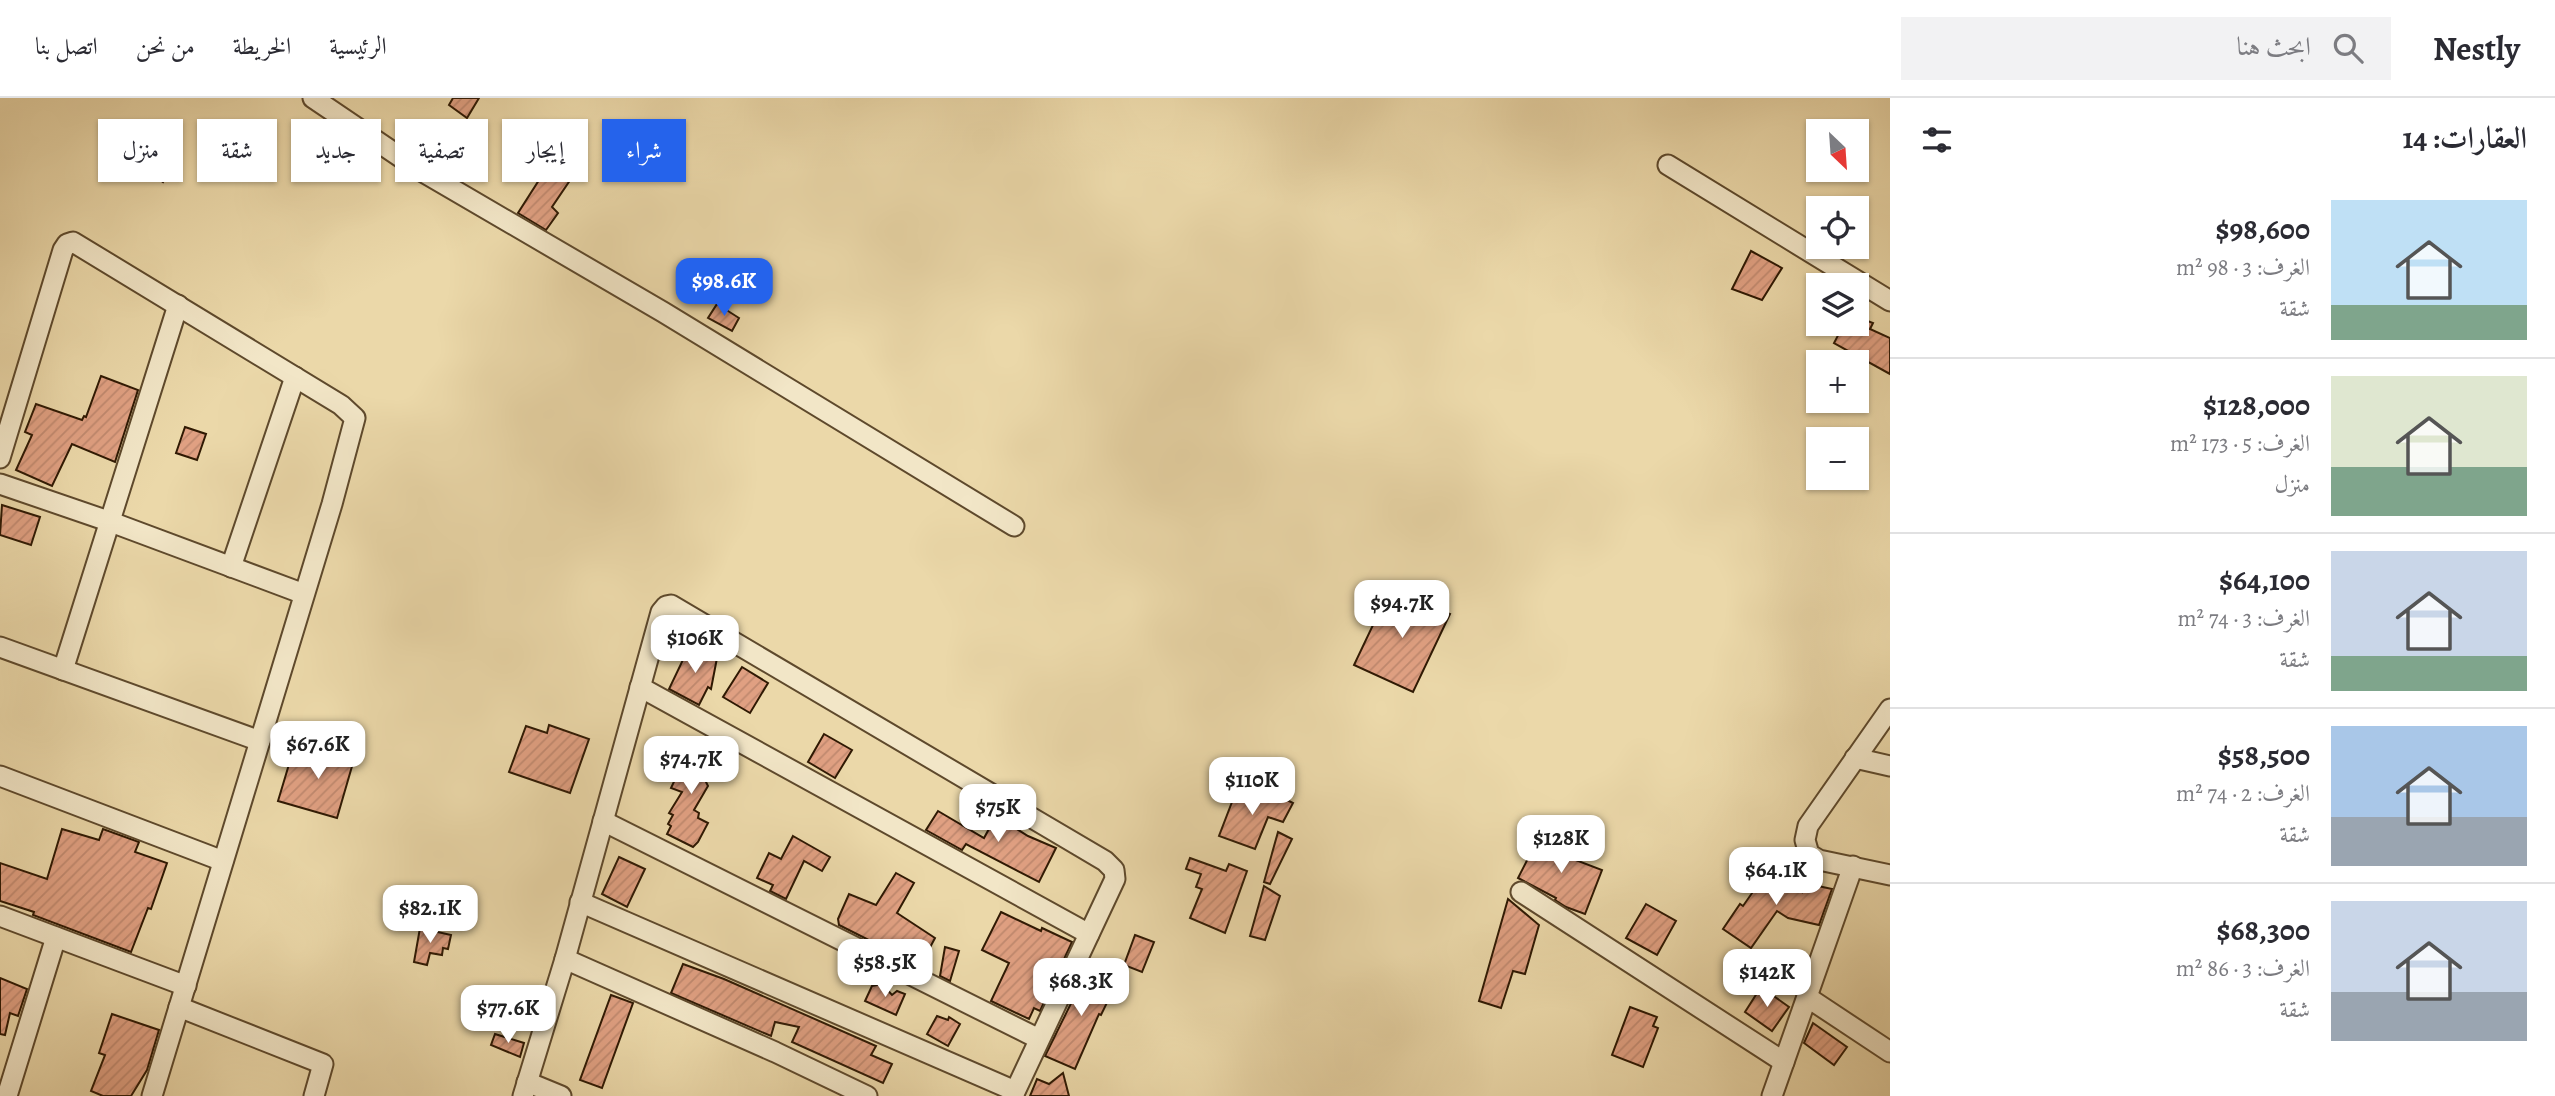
<!DOCTYPE html>
<html lang="ar">
<meta charset="utf-8">
<style>
body{margin:0;font-family:Alegreya,Amiri,serif;background:#f2f2f3;color:#2b2b33;direction:rtl;height:100vh;display:flex;flex-direction:column;font-size:26px;white-space:nowrap}
*{box-sizing:border-box;margin:0}
p{font-size:23px;color:#7c7c81}
.icon{flex:none;width:38px;height:38px;fill:none;stroke:currentColor;stroke-width:2;stroke-linecap:round;stroke-linejoin:round}
.map{position:relative;flex:1;overflow:hidden;direction:ltr}
.drawer{display:flex;flex-direction:column;background:#fff;width:665px}
.drawer>*{flex:none}
.guide{position:absolute;left:21px;top:21px;width:665px;height:63px;direction:rtl;display:flex;gap:14px}
.needle{width:46px;rotate:155deg}
.controls{position:absolute;left:1806px;top:21px;display:grid;gap:14px}
.controls a{display:grid;place-items:center;width:63px;height:63px;border-radius:0px;background:#fff;box-shadow:0 2px 5px #0004;font-size:35px}
.price{position:absolute;translate:-50% -60px;padding:0 16px;border-radius:14px;background:#fff;color:#222;font-size:23px;line-height:46px;filter:drop-shadow(0 2px 4px #0008)}
.price::after{content:'';position:absolute;left:50%;top:42px;width:21px;height:16px;margin-left:-10px;background:inherit;clip-path:polygon(0 0,100% 0,50% 100%)}
.price.active{background:#2563eb;color:#fff}
ul{padding:0;list-style:none}
li{display:flex;align-items:center;gap:21px;height:175px;padding:0 28px}
li+li{border-top:2px solid #e1e1e2}
li span{display:grid;place-items:center;flex:none;width:196px;height:140px;border-radius:0px;color:#555}
li>.icon{margin-inline-start:auto}
span .icon{width:84px;height:84px;fill:#fffc;stroke-width:1}
li b{font-size:30px}
h2{display:flex;justify-content:space-between;align-items:center;height:84px;padding:0 28px;font-size:30px}
.pill{padding:0 24px;border-radius:0px;background:#fff;box-shadow:0 2px 5px #0004;font-size:24px;line-height:63px}
.pill.active{background:#2563eb;color:#fff}
header{display:flex;align-items:center;gap:42px;box-sizing:border-box;height:98px;padding:0 35px;background:#fff;border-bottom:2px solid #e1e1e2}
header strong{font-size:33px}
nav{display:flex;gap:38px;margin-inline-start:auto;font-size:24px}
.search{width:490px;height:63px;background:#f2f2f3;display:flex;align-items:center;gap:18px;box-sizing:border-box;padding:0 24px;border-radius:0px;color:#7c7c81;font-size:26px}
main{display:flex;flex:1;min-height:0}
.map>svg:first-child{display:block}
.building{fill:url(#building-hatch);stroke:#2f1903;stroke-width:2}
.lines{fill:none;stroke-linecap:round;stroke-linejoin:round}
.minor-casing{stroke:#5e492c;stroke-width:23}
.minor{stroke:#f2e6c7;stroke-width:19}
</style>
<header>
<strong>Nestly</strong>
<div class="search"><svg class="icon" aria-label="search" viewBox="0 0 24 24"><circle cx="10" cy="10" r="6"/><path d="M15 15l6 6"/></svg>ابحث هنا</div>
<nav><a>الرئيسية</a><a>الخريطة</a><a>من نحن</a><a>اتصل بنا</a></nav>
</header>
<main>
<section class="drawer">
<h2>العقارات: 14<svg class="icon" aria-label="filters" viewBox="0 0 24 24"><path d="M4 7h16M4 17h16"/><circle cx="9" cy="7" r="2"/><circle cx="15" cy="17" r="2"/></svg></h2>
<ul>
<li><span style="background:linear-gradient(#bfe0f5 75%,#7fa58c 0)"><svg class="icon" aria-label="home" viewBox="0 0 24 24"><path d="M3 11l9-7 9 7M6 9v11h12V9"/></svg></span><div><b>$98,600</b><p>الغرف: 3 · 98 m²</p><p>شقة</p></div></li>
<li><span style="background:linear-gradient(#dfe7d0 65%,#7fa58c 0)"><svg class="icon" aria-label="home" viewBox="0 0 24 24"><path d="M3 11l9-7 9 7M6 9v11h12V9"/></svg></span><div><b>$128,000</b><p>الغرف: 5 · 173 m²</p><p>منزل</p></div></li>
<li><span style="background:linear-gradient(#c9d6e8 75%,#7fa58c 0)"><svg class="icon" aria-label="home" viewBox="0 0 24 24"><path d="M3 11l9-7 9 7M6 9v11h12V9"/></svg></span><div><b>$64,100</b><p>الغرف: 3 · 74 m²</p><p>شقة</p></div></li>
<li><span style="background:linear-gradient(#a9c7e8 65%,#9aa5b1 0)"><svg class="icon" aria-label="home" viewBox="0 0 24 24"><path d="M3 11l9-7 9 7M6 9v11h12V9"/></svg></span><div><b>$58,500</b><p>الغرف: 2 · 74 m²</p><p>شقة</p></div></li>
<li><span style="background:linear-gradient(#c9d6e8 65%,#9aa5b1 0)"><svg class="icon" aria-label="home" viewBox="0 0 24 24"><path d="M3 11l9-7 9 7M6 9v11h12V9"/></svg></span><div><b>$68,300</b><p>الغرف: 3 · 86 m²</p><p>شقة</p></div></li>
</ul>
</section>
<div class="map">
<svg width="1890" height="998" viewBox="0 0 1890 998">
<defs>
<pattern id="building-hatch" width="6" height="6" patternUnits="userSpaceOnUse" patternTransform="scale(1.75)"><rect width="6" height="6" fill="#e0a082"/><path d="M-1 1l2-2M0 6l6-6M5 7l2-2" fill="none" stroke="#c0896f"/></pattern>
</defs>
<rect width="100%" height="100%" fill="#ebd8a9"/>
<filter id="stains"><feTurbulence type="fractalNoise" baseFrequency=".00286" numOctaves="4"/><feColorMatrix values="0 0 0 0 .2 0 0 0 0 .09 0 0 0 0 .02 0 0 0 .5 -.17"/></filter>
<radialGradient id="worn" r=".72"><stop offset=".6" stop-color="#630" stop-opacity="0"/><stop offset="1" stop-color="#630" stop-opacity=".3"/></radialGradient>
<!-- building -->
<g class="building">
<path d="M453 0H479L467 20 449 7Z"/>
<path d="M157 50 176 62 163 84 143 70Z"/>
<path d="M557 54 579 69 552 109 558 115 546 132 518 115Z"/>
<path d="M1751 153 1782 170 1762 202 1732 191Z"/>
<path d="M717 206 739 220 732 233 708 220Z"/>
<path d="M1857 219 1873 225 1870 231 1890 240V276L1834 245 1844 226H1857Z"/>
<path d="M101 278 138 292 115 364 72 346 52 388 16 372 32 337 25 334 36 306 82 322 84 318 86 319Z"/>
<path d="M185 329 206 336 197 362 176 355Z"/>
<path d="M2 407 40 419 31 447 0 437Z"/>
<path d="M1391 489 1450 516 1413 594 1354 567Z"/>
<path d="M690 547 717 560 711 591 708 589 699 607 669 591Z"/>
<path d="M742 569 768 585 750 615 723 599Z"/>
<path d="M549 627 589 641 570 695 509 674 526 628 547 635Z"/>
<path d="M824 636 852 652 835 680 808 664Z"/>
<path d="M310 646 355 658 337 720 278 703 290 663 308 655Z"/>
<path d="M696 647 718 661 706 684 708 688 694 712 699 715 698 720 708 725 698 744 693 749 667 736 671 728 668 726 673 717 669 715 682 694 671 690 688 654H694Z"/>
<path d="M1237 691 1271 703 1275 696 1293 705 1283 724 1268 719 1255 751 1219 738Z"/>
<path d="M938 713 984 740 996 718 1028 738 1056 750 1039 784 966 746 962 752 926 732Z"/>
<path d="M62 731 99 742 103 731 139 744 135 754 167 765 151 811 148 810 131 854 33 817 34 814 0 803V765L47 781Z"/>
<path d="M1278 734 1292 741 1270 786 1264 784Z"/>
<path d="M1540 737 1568 752 1565 758 1602 772 1585 816 1566 809 1555 802 1556 800 1518 780Z"/>
<path d="M793 738 830 759 822 773 804 763 786 801 770 793 773 787 757 780 769 755 781 761Z"/>
<path d="M619 759 645 771 627 809 602 796Z"/>
<path d="M1190 760 1226 773 1229 766 1247 773 1225 835 1190 820 1202 791 1196 789 1201 776 1186 771Z"/>
<path d="M1769 771 1802 794 1804 785 1832 791 1819 827 1788 820 1777 813 1751 850 1723 831 1740 806 1743 808Z"/>
<path d="M896 775 914 785 897 815 935 840 920 868 839 827 838 821 849 796 876 807Z"/>
<path d="M1264 788 1280 798 1265 842 1250 838Z"/>
<path d="M1508 801 1539 827 1525 876 1513 873 1501 910 1479 903Z"/>
<path d="M1646 806 1676 823 1657 857 1626 840Z"/>
<path d="M1001 814 1041 833 1042 830 1072 844 1040 913 1034 910 1029 921 991 903 1009 865 982 852Z"/>
<path d="M420 830 451 837 448 851 443 850 442 857 430 855 427 867 414 864Z"/>
<path d="M1135 837 1154 844 1142 874 1124 867Z"/>
<path d="M945 849 959 853 950 883 940 878Z"/>
<path d="M683 866 724 881 876 948 871 957 892 966 883 985 792 944 799 929 775 924 771 938 671 895Z"/>
<path d="M1089 869 1118 882 1101 917 1099 916 1075 971 1045 958Z"/>
<path d="M0 880 27 891 18 918 10 915 5 937 0 936Z"/>
<path d="M882 886 892 897 897 893 905 896 896 917 865 903 872 888Z"/>
<path d="M1761 889 1789 909 1772 933 1745 914Z"/>
<path d="M611 897 633 905 602 990 580 982Z"/>
<path d="M1630 909 1657 919 1653 928 1658 930 1643 969 1612 957Z"/>
<path d="M112 916 159 932 147 972 131 998H103L91 993 105 957 99 955Z"/>
<path d="M937 918 948 922 949 919 960 926 948 948 927 936Z"/>
<path d="M1813 925 1847 949 1834 967 1804 945Z"/>
<path d="M495 936 524 945 520 959 491 947Z"/>
<path d="M1063 975 1069 998H1030L1037 981 1049 986Z"/>
</g>
<g class="lines">
<defs>
<g id="minor">
<path d="M313 0 418 71 663 214 1014 428"/>
<path d="M1668 67 1890 203"/>
<path d="M0 360 63 152 67 146 73 144 341 307 355 320 332 406 152 998"/>
<path d="M0 386 111 424 304 496"/>
<path d="M231 469 295 279"/>
<path d="M0 549 260 643"/>
<path d="M63 572 178 207"/>
<path d="M640 589 1089 836"/>
<path d="M1890 611 1808 728 1805 742 1809 756 1819 762 1890 777"/>
<path d="M1855 660 1890 668"/>
<path d="M0 678 223 763"/>
<path d="M603 723 1039 941"/>
<path d="M1521 794 1784 964"/>
<path d="M580 804 1015 993"/>
<path d="M0 818 186 888"/>
<path d="M565 861 775 954 867 998"/>
<path d="M1807 899 1890 954"/>
<path d="M179 909 323 966 314 998"/>
<path d="M527 984 561 998"/>
<path d="M7 998 56 839"/>
<path d="M523 998 565 861 661 514 666 508 671 507 1105 763 1114 772 1115 781 1013 998"/>
<path d="M1772 998 1853 768"/>
</g>
</defs>
<!-- minor casing -->
<use href="#minor" class="minor-casing"/>
<!-- minor -->
<use href="#minor" class="minor"/>
</g>
<rect width="100%" height="100%" filter="url(#stains)"/>
<rect width="100%" height="100%" fill="url(#worn)"/>
</svg>
<div class="controls">
<a><svg class="needle" viewBox="-14 -14 28 28"><path d="M0-13l5 13h-10z" fill="#e53935"/><path d="M0 13l5-13h-10z" fill="#7c7c81"/></svg></a>
<a><svg class="icon" aria-label="locate" viewBox="0 0 24 24"><circle cx="12" cy="12" r="6"/><path d="M12 2v4M12 18v4M2 12h4M18 12h4"/></svg></a>
<a><svg class="icon" aria-label="layers" viewBox="0 0 24 24"><path d="M12 4l9 5-9 5-9-5zM3 14l9 5 9-5"/></svg></a>
<a>+</a>
<a>−</a>
</div>
<b class="price active" style="left:724px;top:220px">$98.6K</b>
<b class="price" style="left:1402px;top:542px">$94.7K</b>
<b class="price" style="left:695px;top:577px">$106K</b>
<b class="price" style="left:318px;top:683px">$67.6K</b>
<b class="price" style="left:691px;top:698px">$74.7K</b>
<b class="price" style="left:1252px;top:719px">$110K</b>
<b class="price" style="left:998px;top:746px">$75K</b>
<b class="price" style="left:1561px;top:777px">$128K</b>
<b class="price" style="left:1776px;top:809px">$64.1K</b>
<b class="price" style="left:430px;top:847px">$82.1K</b>
<b class="price" style="left:885px;top:901px">$58.5K</b>
<b class="price" style="left:1767px;top:911px">$142K</b>
<b class="price" style="left:1081px;top:920px">$68.3K</b>
<b class="price" style="left:508px;top:947px">$77.6K</b>
<div class="guide">
<a class="pill active">شراء</a>
<a class="pill">إيجار</a>
<a class="pill">تصفية</a>
<a class="pill">جديد</a>
<a class="pill">شقة</a>
<a class="pill">منزل</a>
</div>
</div>
</main>
